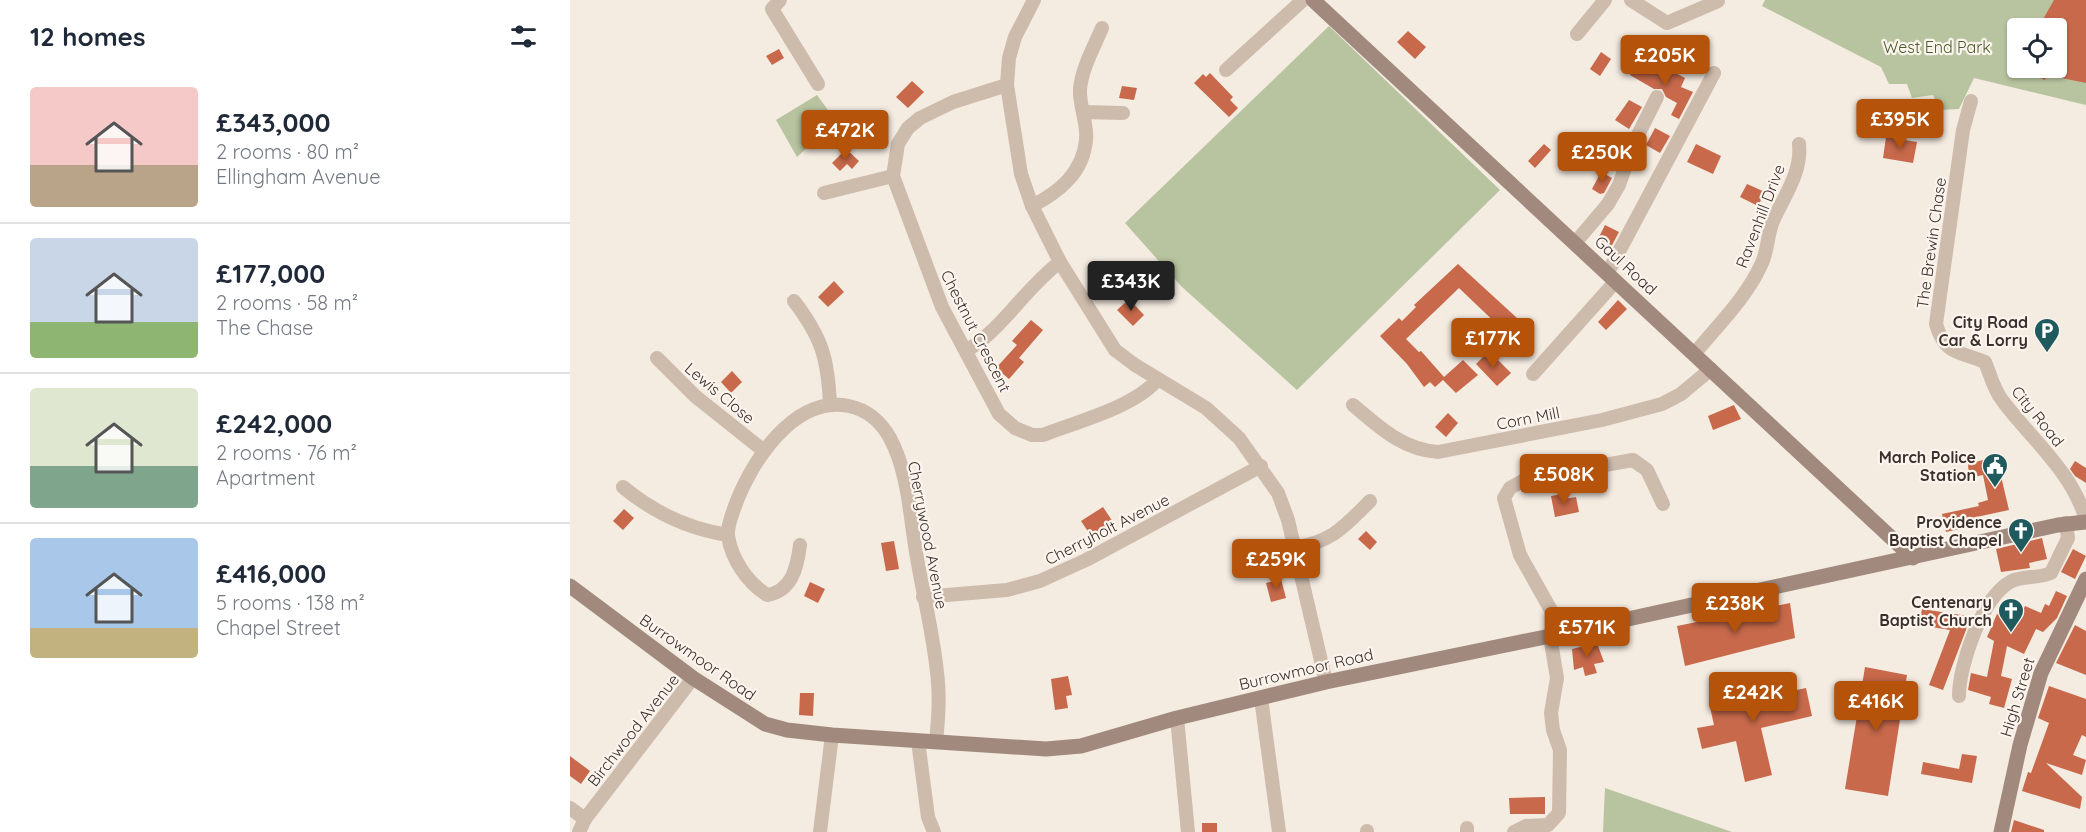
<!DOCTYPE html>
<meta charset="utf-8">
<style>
body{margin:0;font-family:Quicksand,sans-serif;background:#f2f2f3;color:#1f2937;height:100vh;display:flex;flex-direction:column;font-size:22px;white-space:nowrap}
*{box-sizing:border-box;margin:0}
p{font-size:20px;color:#747a83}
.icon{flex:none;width:33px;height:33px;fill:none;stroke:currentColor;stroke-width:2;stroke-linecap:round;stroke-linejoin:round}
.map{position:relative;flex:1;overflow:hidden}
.sheet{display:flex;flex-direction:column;background:#fff;width:570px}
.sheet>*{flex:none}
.tools{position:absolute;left:1437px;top:18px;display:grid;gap:12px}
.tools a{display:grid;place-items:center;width:60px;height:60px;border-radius:6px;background:#fff;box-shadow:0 2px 4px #0004;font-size:30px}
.price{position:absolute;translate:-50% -51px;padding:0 14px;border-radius:6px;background:#b45309;color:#fff;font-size:20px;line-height:39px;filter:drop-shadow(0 2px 3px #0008)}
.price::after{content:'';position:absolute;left:50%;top:36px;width:18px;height:14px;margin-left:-9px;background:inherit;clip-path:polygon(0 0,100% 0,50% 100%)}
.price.active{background:#222;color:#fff}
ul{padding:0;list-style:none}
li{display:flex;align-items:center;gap:18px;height:150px;padding:0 30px}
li+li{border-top:2px solid #e0e1e3}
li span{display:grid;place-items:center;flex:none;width:168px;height:120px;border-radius:6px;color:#555}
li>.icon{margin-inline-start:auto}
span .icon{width:72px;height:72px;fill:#fffc;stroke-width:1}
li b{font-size:26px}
h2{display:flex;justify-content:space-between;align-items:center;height:72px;padding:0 30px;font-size:26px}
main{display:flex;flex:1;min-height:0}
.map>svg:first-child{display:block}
.green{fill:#b8c4a0;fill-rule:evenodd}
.building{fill:#c8694b}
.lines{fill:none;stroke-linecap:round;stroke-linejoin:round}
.street{stroke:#cdbbac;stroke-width:14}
.secondary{stroke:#a18a7d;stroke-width:15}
.labels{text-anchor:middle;stroke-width:4.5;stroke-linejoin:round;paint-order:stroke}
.park-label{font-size:16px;fill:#4a5a2e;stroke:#fbf5ee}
.street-label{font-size:16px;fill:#3b302b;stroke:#fbf5ee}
.poi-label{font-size:16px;font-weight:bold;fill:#3b302b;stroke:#fbf5ee;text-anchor:end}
</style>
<main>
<section class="sheet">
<h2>12 homes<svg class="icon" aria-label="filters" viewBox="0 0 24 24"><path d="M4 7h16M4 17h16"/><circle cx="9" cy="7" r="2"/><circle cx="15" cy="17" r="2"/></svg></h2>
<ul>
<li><span style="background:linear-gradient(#f6c9c9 65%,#b9a48a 0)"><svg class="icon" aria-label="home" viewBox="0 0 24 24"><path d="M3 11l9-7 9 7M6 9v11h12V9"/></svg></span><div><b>£343,000</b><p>2 rooms · 80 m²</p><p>Ellingham Avenue</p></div></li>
<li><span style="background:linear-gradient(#c9d6e8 70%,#8fb573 0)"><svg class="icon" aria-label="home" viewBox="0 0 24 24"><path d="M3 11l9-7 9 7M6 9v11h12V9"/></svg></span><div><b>£177,000</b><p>2 rooms · 58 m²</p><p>The Chase</p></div></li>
<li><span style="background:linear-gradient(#dfe7d0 65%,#7fa58c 0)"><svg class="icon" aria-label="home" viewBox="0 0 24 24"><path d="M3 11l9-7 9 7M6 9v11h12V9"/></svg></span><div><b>£242,000</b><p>2 rooms · 76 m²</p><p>Apartment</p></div></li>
<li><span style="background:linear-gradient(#a9c7e8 75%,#c2b280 0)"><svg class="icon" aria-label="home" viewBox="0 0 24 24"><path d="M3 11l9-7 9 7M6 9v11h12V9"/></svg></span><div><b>£416,000</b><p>5 rooms · 138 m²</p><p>Chapel Street</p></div></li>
</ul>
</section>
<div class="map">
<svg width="1516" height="832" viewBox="0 0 1516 832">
<rect width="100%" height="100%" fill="#f4ebe1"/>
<!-- green -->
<g class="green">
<path d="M1195 0H1516V105L1404 78 1389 109 1370 110 1363 95 1342 98 1337 84H1319L1311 67 1192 6ZM1448 28H1486V68H1448Z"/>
<path d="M759 26 930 190 727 390 612 287 555 223Z"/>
<path d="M247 95 266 121 227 157 206 120Z"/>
<path d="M1035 788 1162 832H1033Z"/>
</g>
<!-- building -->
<g class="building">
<path d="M1484 0H1516V83L1477 75 1475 80 1447 68H1486V28H1468Z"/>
<path d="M838 31 856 47 845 59 827 42Z"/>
<path d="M209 49 214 58 202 65 196 56Z"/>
<path d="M1031 52 1041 59 1030 76 1020 69Z"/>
<path d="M1066 63 1096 77 1100 70 1115 78 1111 87 1123 92 1109 119 1101 115 1107 103 1096 97 1092 89H1084L1060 75Z"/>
<path d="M640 73 663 97 660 100 668 108 659 117 624 83 633 74 636 77Z"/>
<path d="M342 81 354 92 338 108 326 97Z"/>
<path d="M552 86 567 88 564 100 549 98Z"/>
<path d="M1059 100 1072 107 1059 129 1045 120Z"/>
<path d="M1085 128 1100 136 1090 153 1076 145Z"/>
<path d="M1316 137 1347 142 1343 163 1313 158Z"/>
<path d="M974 144 981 150 965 168 958 161Z"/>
<path d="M1126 144 1151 156 1143 174 1117 162Z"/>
<path d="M276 149 289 161 282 169 277 164 270 171 262 163Z"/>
<path d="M1031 172 1042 178 1034 193 1030 194 1022 189Z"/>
<path d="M1177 184 1195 192 1188 206 1170 197Z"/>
<path d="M1035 225 1049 232 1041 247 1028 239Z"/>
<path d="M888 264 947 318 934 331 889 288 836 339 849 352 851 351 874 377 893 360 908 375 886 393 873 380 865 387 860 382 854 387 837 364 810 336 829 318 832 321 846 307 844 305Z"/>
<path d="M264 281 274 292 258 307 248 297Z"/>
<path d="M559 299 574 315 563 326 547 310Z"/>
<path d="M1048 300 1057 309 1036 330 1028 322Z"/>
<path d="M461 320 473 330 449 358 454 362 439 379 426 368 447 345 442 341Z"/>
<path d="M919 351 941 373 927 386 906 364Z"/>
<path d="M162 371 172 382 161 393 151 382Z"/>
<path d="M1164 405 1171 419 1143 430 1138 416Z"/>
<path d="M878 413 888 423 876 437 865 427Z"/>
<path d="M1432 455 1436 470 1430 472 1439 510 1397 519 1398 527 1376 532 1372 514 1409 506 1408 503 1418 500 1413 475 1399 478 1398 464Z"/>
<path d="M1505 461 1516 468V483L1505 476 1500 469Z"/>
<path d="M993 494 994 499 1006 497 1009 512 985 517 981 496Z"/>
<path d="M533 507 543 522 521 536 511 521Z"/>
<path d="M54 509 64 518 53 530 43 521Z"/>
<path d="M796 531 807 542 800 550 788 539Z"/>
<path d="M1472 538 1477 559 1459 563 1460 568 1431 572 1426 549Z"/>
<path d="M324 541 329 569 316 571 311 543Z"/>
<path d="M1503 549 1516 556 1505 579 1491 572Z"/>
<path d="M711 579 716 598 701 602 696 583Z"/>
<path d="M240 582 255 589 248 603 234 596Z"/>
<path d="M1486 591 1497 596 1487 618 1473 632 1466 629 1454 654 1437 646 1431 676 1442 679 1434 708 1419 704 1421 697 1398 690 1401 673 1417 677 1424 641 1417 637 1427 614 1447 623 1455 606 1471 613 1475 604 1479 606Z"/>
<path d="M1220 603 1225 638 1115 666 1107 626Z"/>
<path d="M1352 609 1398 616 1396 630 1373 690 1359 685 1380 630 1349 625Z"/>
<path d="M1505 625 1516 631V675L1486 663Z"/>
<path d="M1027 643 1034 662 1024 664 1027 673 1015 676 1013 667 1004 670 1002 649Z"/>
<path d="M1295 667 1337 675 1318 796 1275 789Z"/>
<path d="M1184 673 1190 698 1236 688 1242 716 1191 728 1202 775 1175 782 1166 741 1132 749 1127 728 1144 725 1140 707 1167 701 1162 679Z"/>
<path d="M498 676 502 695 496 696 498 708 485 710 481 679Z"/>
<path d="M1479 686 1516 699V737L1512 735 1503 755 1516 760 1512 775 1476 763 1512 797 1510 809 1452 791 1458 772 1461 773 1479 723 1468 718Z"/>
<path d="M230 693H244L243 716 229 715Z"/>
<path d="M1392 754 1407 756 1402 783 1351 774 1353 762 1389 769Z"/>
<path d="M0 756 20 771 11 784 0 776Z"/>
<path d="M975 797V814H940L939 798Z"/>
<path d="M1444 820 1474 830V832H1441Z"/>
<rect x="632" y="823" width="15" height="9"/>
</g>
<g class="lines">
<!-- street -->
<g class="street">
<path d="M210 0 202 9 248 84"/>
<path d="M464 0 445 37 439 58 437 85 451 174 462 206 490 262 545 350 565 365 636 408 669 438 708 493 718 520 756 682"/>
<path d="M1061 0 1097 23 1148 1"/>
<path d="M1007 34 1035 0"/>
<path d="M656 70 733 0"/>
<path d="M437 85 383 102 350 118 338 128 328 144 323 176 372 307 429 414 445 428 462 435H473C506 422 565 407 588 379"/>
<path d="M1401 101 1393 130 1366 324C1375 355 1389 351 1415 362 1420 374 1424 390 1432 400 1461 439 1502 471 1516 520"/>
<path d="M513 112 553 113"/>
<path d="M254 193 323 176"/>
<path d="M462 206C489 192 513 173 516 140 518 124 509 106 510 89 512 68 524 47 532 28"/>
<path d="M1005 243 1038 204 1049 185 1063 145 1087 97"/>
<path d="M1037 274 1144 73"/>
<path d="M224 301C252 338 258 358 260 405"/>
<path d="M396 351C434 328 455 288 490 262"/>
<path d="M1125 353C1148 325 1176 298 1191 265 1198 252 1197 235 1203 221 1214 196 1232 173 1229 144"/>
<path d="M87 358 125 396 194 451"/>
<path d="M963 374 1046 281"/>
<path d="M783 405C809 427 833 450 868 452L1032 420 1092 404 1111 394 1141 369"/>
<path d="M53 487C83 512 119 529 158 535"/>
<path d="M230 545C227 568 222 591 197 595 177 582 162 560 158 536 157 526 162 515 165 506 181 462 224 395 279 406 298 410 311 422 320 438 339 473 340 520 347 558 354 599 365 641 368 683 370 703 368 723 366 742"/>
<path d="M725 547C761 543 775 526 800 501"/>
<path d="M353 597 437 590 470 581 516 560 691 466"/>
<path d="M990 634 987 621 950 555 934 498 940 488 956 479 1063 460 1077 470 1093 504"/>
<path d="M1389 696C1389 665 1412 598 1440 582 1452 575 1468 579 1481 573L1498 538 1496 523"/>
<path d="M691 698 709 832"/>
<path d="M607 718 618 832"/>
<path d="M348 741 358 817 364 832"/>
<path d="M0 808 15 819"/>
<path d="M897 828V832"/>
<path d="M797 831V832"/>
<path d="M9 832 15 819 123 678"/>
<path d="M250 832 262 735"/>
<path d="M944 832 956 826 978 825 989 813 990 750 983 730 981 713 987 678 980 636"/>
</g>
<!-- secondary -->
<g class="secondary">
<path d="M743 0 1343 558"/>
<path d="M0 586 123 678 195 724 217 730 262 735 476 749 511 746 607 718 756 682 980 636 1488 525 1516 522"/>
<path d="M1431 832 1450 745 1471 673 1516 579"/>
</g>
</g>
<!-- icons -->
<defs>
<symbol id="parking-pin" viewBox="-11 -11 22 30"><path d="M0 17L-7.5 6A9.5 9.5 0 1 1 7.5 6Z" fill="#1f5a5e" stroke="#fbf5ee"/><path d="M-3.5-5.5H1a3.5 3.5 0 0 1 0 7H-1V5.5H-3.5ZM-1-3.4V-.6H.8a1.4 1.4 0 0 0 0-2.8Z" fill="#fff"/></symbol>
<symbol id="civic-pin" viewBox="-11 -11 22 30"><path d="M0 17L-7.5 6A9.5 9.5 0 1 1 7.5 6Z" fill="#1f5a5e" stroke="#fbf5ee"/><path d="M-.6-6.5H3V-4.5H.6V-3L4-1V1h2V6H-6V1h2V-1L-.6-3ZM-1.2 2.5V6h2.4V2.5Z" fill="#fff"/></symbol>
<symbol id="church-pin" viewBox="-11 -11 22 30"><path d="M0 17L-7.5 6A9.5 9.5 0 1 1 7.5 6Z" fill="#1f5a5e" stroke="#fbf5ee"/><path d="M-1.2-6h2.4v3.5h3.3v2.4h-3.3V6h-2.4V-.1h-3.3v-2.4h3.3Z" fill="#fff"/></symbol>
</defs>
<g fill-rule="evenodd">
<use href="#parking-pin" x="1462" y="316" width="30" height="40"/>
<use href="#civic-pin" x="1410" y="451" width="30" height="40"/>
<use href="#church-pin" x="1436" y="516" width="30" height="40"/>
<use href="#church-pin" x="1426" y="596" width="30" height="40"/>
</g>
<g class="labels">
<!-- park labels -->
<g class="park-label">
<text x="1367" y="53">West End Park</text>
</g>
<!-- street labels -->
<g class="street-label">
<text transform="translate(1190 216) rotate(-69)" y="6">Ravenhill Drive</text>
<text transform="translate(1361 243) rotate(-82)" y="6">The Brewin Chase</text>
<text transform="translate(1056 265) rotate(43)" y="6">Gaul Road</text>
<text transform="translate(406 331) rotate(63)" y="6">Chestnut Crescent</text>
<text transform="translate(150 393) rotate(40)" y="6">Lewis Close</text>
<text transform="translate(1468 416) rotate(51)" y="6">City Road</text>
<text transform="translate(958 418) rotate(-11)" y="6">Corn Mill</text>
<text transform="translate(537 529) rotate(-27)" y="6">Cherryholt Avenue</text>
<text transform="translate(358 535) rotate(79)" y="6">Cherrywood Avenue</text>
<text transform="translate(128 657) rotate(35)" y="6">Burrowmoor Road</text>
<text transform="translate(736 669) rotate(-13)" y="6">Burrowmoor Road</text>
<text transform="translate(1447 697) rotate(-73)" y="6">High Street</text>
<text transform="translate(63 730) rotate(-52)" y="6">Birchwood Avenue</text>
</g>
<!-- poi labels -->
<g class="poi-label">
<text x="1458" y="328">City Road<tspan x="1458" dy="18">Car &amp; Lorry</tspan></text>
<text x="1406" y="463">March Police<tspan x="1406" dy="18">Station</tspan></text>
<text x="1432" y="528">Providence<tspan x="1432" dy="18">Baptist Chapel</tspan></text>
<text x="1422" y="608">Centenary<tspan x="1422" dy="18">Baptist Church</tspan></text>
</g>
</g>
</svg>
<div class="tools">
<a><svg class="icon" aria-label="locate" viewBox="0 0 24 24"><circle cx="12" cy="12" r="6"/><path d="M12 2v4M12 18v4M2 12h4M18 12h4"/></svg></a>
</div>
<b class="price" style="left:1095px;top:86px">£205K</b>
<b class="price" style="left:1330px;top:150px">£395K</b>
<b class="price" style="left:275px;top:161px">£472K</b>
<b class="price" style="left:1032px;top:183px">£250K</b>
<b class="price active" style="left:561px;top:312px">£343K</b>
<b class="price" style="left:923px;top:369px">£177K</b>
<b class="price" style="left:994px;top:505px">£508K</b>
<b class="price" style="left:706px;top:590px">£259K</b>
<b class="price" style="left:1165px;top:634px">£238K</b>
<b class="price" style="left:1017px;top:658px">£571K</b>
<b class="price" style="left:1183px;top:723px">£242K</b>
<b class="price" style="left:1306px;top:732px">£416K</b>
</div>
</main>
